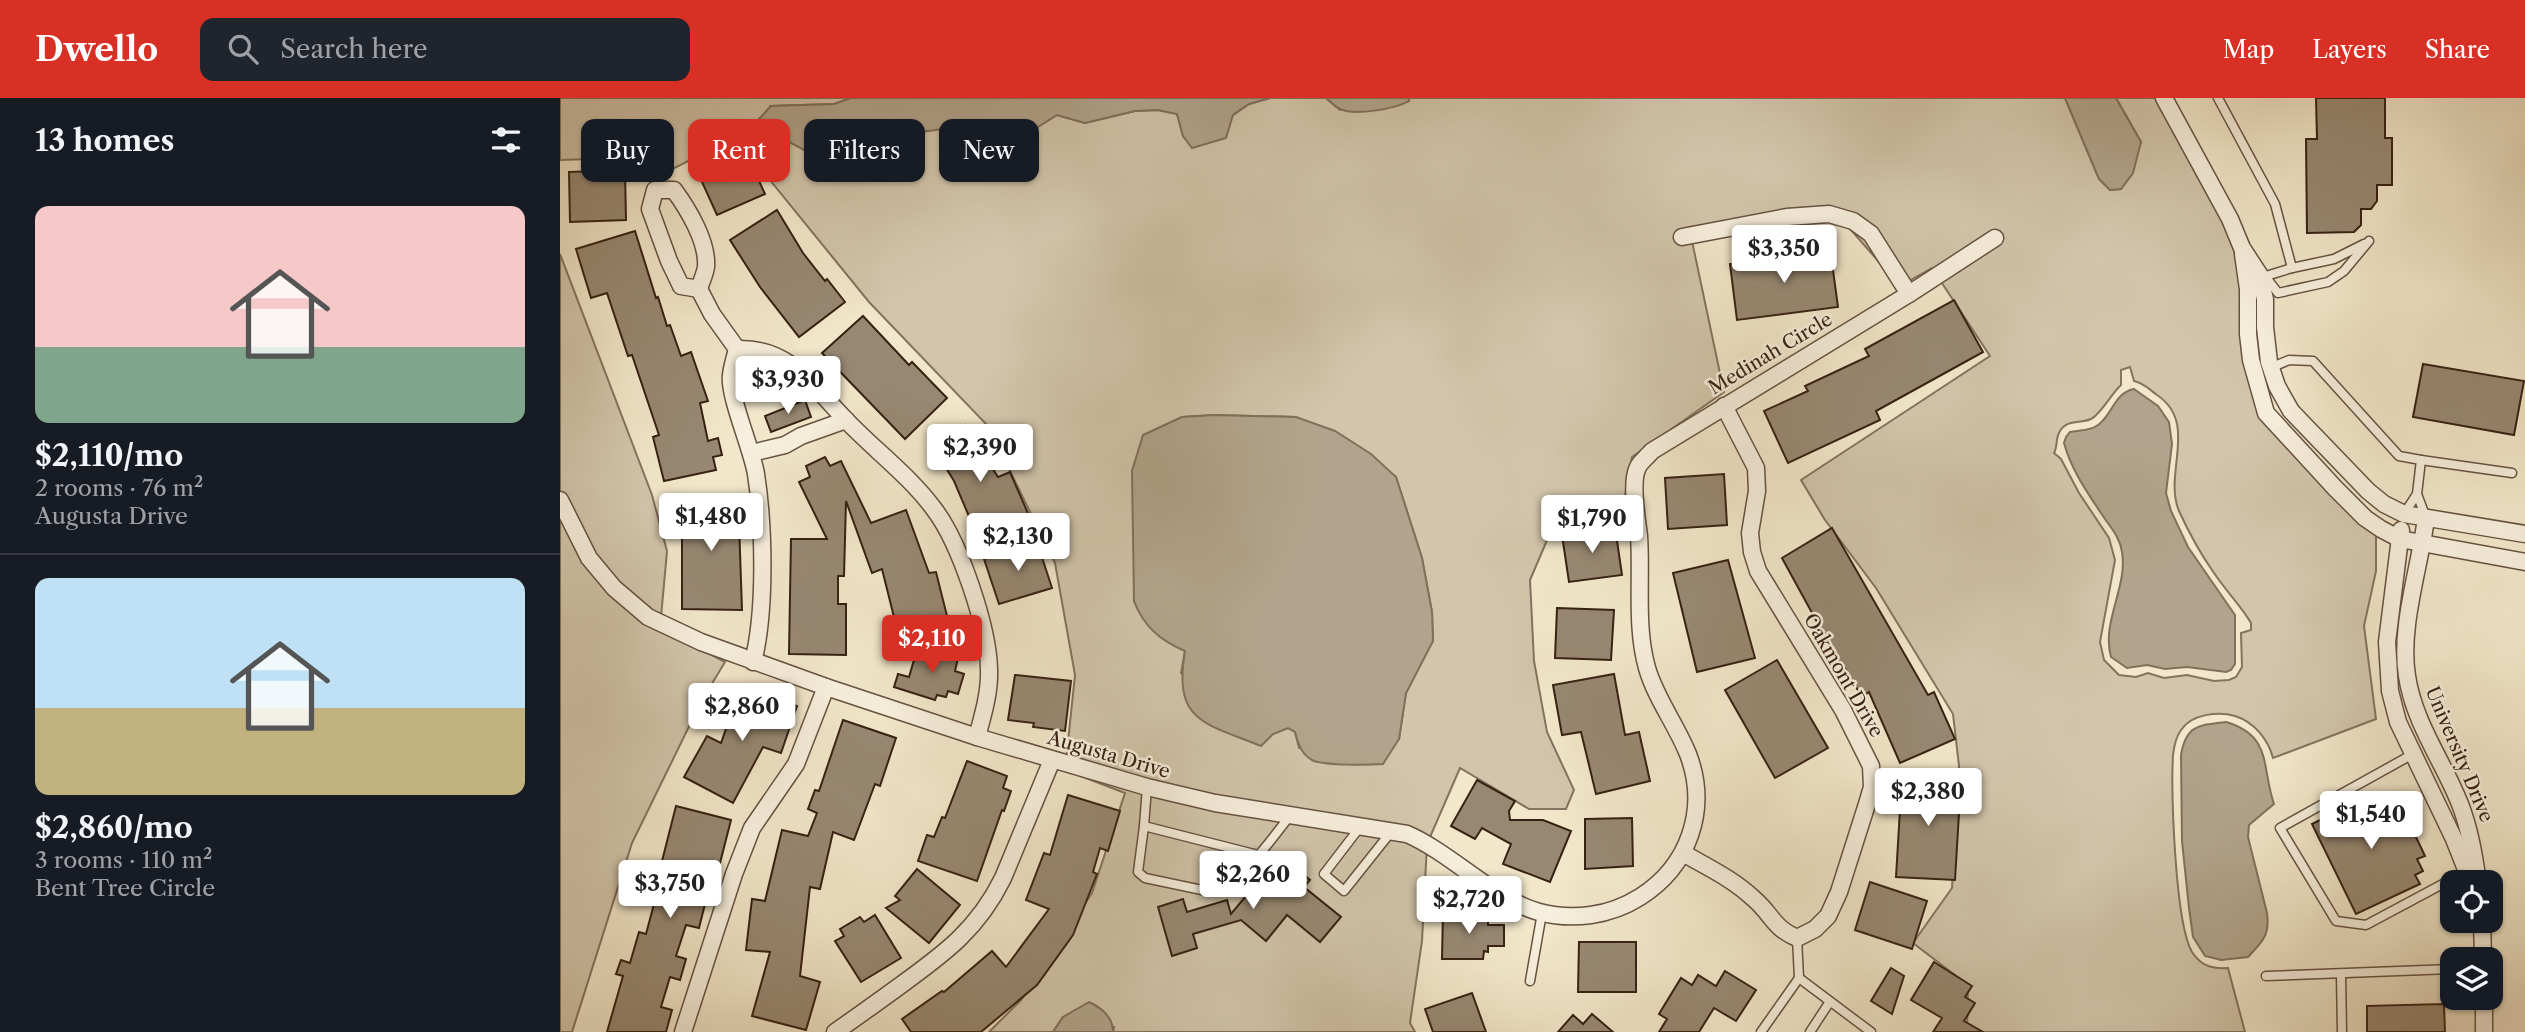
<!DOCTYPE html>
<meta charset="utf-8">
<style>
body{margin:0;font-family:"Libre Caslon Text",serif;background:#20242c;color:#f1f3f6;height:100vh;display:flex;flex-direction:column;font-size:26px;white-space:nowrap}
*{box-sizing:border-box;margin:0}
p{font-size:23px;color:#9ea1a6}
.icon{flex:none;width:38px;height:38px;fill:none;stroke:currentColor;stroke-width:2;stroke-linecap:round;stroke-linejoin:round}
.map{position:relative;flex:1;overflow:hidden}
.drawer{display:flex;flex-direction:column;background:#171b24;width:560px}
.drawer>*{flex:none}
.top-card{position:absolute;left:21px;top:21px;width:665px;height:63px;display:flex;gap:14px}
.controls{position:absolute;left:1880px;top:772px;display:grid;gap:14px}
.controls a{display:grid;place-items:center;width:63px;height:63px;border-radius:14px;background:#171b24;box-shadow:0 2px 5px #0004;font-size:35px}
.price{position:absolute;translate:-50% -60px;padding:0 16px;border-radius:7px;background:#fff;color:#222;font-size:23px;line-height:46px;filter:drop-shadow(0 2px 4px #0008)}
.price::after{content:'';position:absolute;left:50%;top:42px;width:21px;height:16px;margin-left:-10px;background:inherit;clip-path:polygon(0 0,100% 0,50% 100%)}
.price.active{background:#d93025;color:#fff}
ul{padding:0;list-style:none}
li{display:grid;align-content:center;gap:14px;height:371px;padding:0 35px}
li+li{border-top:2px solid #363941}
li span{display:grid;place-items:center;height:217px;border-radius:14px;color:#555}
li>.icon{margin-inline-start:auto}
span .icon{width:126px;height:126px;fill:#fffc;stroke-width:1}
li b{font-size:30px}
h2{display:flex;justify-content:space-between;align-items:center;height:84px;padding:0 35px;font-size:30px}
.chip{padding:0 24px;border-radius:14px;background:#171b24;box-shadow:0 2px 5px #0004;font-size:24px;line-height:63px}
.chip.active{background:#d93025;color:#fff}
header{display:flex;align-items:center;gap:42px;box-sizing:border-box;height:98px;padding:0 35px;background:#d93025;color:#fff}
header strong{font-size:33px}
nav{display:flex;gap:38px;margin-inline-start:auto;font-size:24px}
.search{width:490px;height:63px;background:#20242c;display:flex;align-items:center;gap:18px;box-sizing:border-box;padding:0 24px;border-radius:14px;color:#9ea1a6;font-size:26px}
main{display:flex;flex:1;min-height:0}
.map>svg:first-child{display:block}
.green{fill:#d2c5ab;stroke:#84735f;stroke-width:2;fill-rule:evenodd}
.water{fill:#b2a48c;stroke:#81705c;stroke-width:2}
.building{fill:#988872;stroke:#372113;stroke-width:2}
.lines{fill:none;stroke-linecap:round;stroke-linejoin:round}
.service-casing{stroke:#665241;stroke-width:11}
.minor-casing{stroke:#665241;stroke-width:19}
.service{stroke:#f7efdd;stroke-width:8}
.minor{stroke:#f7efdd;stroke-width:16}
.labels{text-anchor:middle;stroke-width:5;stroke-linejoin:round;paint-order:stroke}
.street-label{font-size:19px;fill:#372113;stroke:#f7efdd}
</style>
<header>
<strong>Dwello</strong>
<div class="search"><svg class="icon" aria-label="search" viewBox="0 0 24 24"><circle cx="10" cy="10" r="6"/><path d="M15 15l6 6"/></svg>Search here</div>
<nav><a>Map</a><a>Layers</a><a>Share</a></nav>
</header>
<main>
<section class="drawer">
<h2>13 homes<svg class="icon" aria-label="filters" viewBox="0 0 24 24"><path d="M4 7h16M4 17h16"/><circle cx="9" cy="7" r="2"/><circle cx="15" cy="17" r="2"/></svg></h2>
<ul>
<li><span style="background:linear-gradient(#f6c9c9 65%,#7fa58c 0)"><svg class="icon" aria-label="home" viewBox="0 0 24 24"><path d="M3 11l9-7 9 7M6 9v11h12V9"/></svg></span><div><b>$2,110/mo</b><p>2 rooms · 76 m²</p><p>Augusta Drive</p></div></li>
<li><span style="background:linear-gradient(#bfe0f5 60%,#c2b280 0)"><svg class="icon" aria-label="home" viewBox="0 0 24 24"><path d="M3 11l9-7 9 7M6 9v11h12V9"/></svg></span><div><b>$2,860/mo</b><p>3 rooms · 110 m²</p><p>Bent Tree Circle</p></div></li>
</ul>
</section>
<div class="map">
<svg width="1965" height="934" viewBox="0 0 1965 934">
<rect width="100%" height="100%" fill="#f2e7ca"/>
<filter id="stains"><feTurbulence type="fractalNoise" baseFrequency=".00286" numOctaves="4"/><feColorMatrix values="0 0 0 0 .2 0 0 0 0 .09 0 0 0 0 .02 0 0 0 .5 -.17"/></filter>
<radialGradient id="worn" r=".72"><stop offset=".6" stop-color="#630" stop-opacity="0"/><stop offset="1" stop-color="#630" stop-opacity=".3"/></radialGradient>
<!-- green -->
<g class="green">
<path d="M0 0H291L274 6 211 8 270 53 332 38 411 26 441 23 473 32 497 17 525 25 575 13 598 12 617 16 623 38 673 17 689 6 710 0H766L780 12 849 3V0H1505L1539 81 1550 92 1561 91 1581 44 1556 0H1600L1683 158 1692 283 1727 343 1816 428V473L1804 528 1816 621 1713 660C1708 641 1694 624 1675 618 1659 613 1631 616 1621 632 1616 639 1614 648 1613 657 1611 694 1615 825 1632 854 1641 868 1652 871 1668 870L1685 934H1407L1408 887 1353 845 1392 790 1399 668 1393 616 1316 490 1265 422 1241 382 1430 258 1372 170 1340 188 1271 109 1129 129 1164 294 1072 359 1062 415 994 426 970 482 974 563 987 634 1014 692 1006 711H969L900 670 867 746 862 843 850 925 855 934H553L554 929 503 919 493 934H429L461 902 532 795 565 695 505 672 515 577 495 465 428 328 309 204 175 39 101 77 60 60 0 62ZM1570 269 1574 283C1584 285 1589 291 1597 297 1639 325 1603 375 1619 413 1629 435 1640 455 1654 475 1666 493 1682 509 1691 525V532L1681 535 1682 569 1676 579 1669 582 1654 583 1627 577 1604 580 1588 575 1576 579 1559 577 1544 562 1540 544 1555 462 1549 440 1519 395 1501 361 1494 355C1498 348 1495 341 1500 333 1507 321 1520 326 1531 321 1541 316 1551 296 1561 287V272ZM654 317 736 319 836 379 862 460 872 514 873 542 846 595 839 641 739 650 735 634 728 630 713 636 621 575 625 553C600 542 584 528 574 503L584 337 622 319Z"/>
<path d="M0 156 92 397 107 453 100 530 165 564 141 604 72 745 12 934H0Z"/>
</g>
<!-- water -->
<g class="water">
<path d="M291 0H710L689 6 673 17 666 40 632 50 623 38 617 16 598 12 575 13 525 25 497 17 473 32 441 23 332 38 270 53H246L197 27 198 22 211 8 274 6Z"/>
<path d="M766 0H849V3C835 11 795 18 780 11 775 9 770 3 766 0Z"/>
<path d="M1505 0H1556L1581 44 1573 75 1561 91 1550 92 1539 81Z"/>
<path d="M1574 291 1598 308 1609 324 1612 346 1606 395 1611 413 1628 449 1675 517V566L1671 572 1666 574 1627 569 1605 571 1587 567 1567 570 1551 559C1541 524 1568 489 1562 454 1560 440 1552 431 1545 421 1529 397 1511 372 1504 345L1506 339 1510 334C1520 332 1530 333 1538 327 1553 316 1554 295 1574 291Z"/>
<path d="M654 317 736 319 775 333 811 356 836 379 862 460 872 514 873 543 846 595 839 641 823 666C809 667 763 668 752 662 741 656 738 645 735 634L728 630 713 636 701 648C644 625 613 624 625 553 600 542 584 529 574 503L572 373 583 337 622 319Z"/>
<path d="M1666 624C1713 638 1701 669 1714 706L1689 727 1688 739 1707 815C1710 837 1703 843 1688 859L1661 862 1645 858 1633 839 1629 810 1622 743 1621 657C1626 627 1639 627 1666 624Z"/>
<path d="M529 904C542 910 553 919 553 934H493L503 919Z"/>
</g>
<!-- building -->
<g class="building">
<path d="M1756 0H1825V40H1832V87H1817V103L1811 111H1801V127L1794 134 1747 135 1746 41H1757Z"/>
<path d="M185 52 205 96 157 117 137 73Z"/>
<path d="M65 72 66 122 10 124 9 74Z"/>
<path d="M217 112 243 155 265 183 267 181 285 204 239 239 200 189 170 142Z"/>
<path d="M75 133 96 200 98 199 107 228 110 227 121 258 131 254 148 303 140 305 148 343 158 340 162 357 153 359 156 372 104 383 93 339 99 337 72 257 68 258 47 195 31 200 16 151Z"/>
<path d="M1270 150 1278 209 1177 222 1170 166Z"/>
<path d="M1394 202 1423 254 1316 313 1320 322 1228 365 1204 313 1248 293 1245 288 1309 258 1305 251Z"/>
<path d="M303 218 349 267 352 264 387 300 345 341 262 255Z"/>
<path d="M1863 266 1964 283 1954 337 1853 319Z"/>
<path d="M245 302 251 319 211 334 205 318Z"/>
<path d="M405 327 438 379 450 374 470 420 419 442 394 383 369 342 390 329 393 335Z"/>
<path d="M265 359 270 368 281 363 311 425 346 412 369 475 376 474 388 522 338 535 322 471 312 475 286 403 284 478H278V506H286V557L229 556 231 441H267L239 384 250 379 246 368Z"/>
<path d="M1164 376 1167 427 1108 431 1105 380Z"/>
<path d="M178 396 182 512 122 511V397Z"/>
<path d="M1055 429 1062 477 1009 484 1002 437Z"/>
<path d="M1272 430 1368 597 1374 594 1395 641 1340 665 1309 594 1302 599 1282 565 1280 566 1222 460Z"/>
<path d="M477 444 492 490 439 506 424 461Z"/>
<path d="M1168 462 1195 560 1137 574 1113 475Z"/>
<path d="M997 510 1054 512 1051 562 995 560Z"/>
<path d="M358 548 398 560 395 573 404 576 398 596 388 593 386 599 377 597 375 602 334 589 338 576 349 579Z"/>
<path d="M1217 562 1268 650 1215 680 1165 592Z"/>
<path d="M1054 576 1065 637 1079 634 1090 683 1036 696 1021 634 1002 637 993 587Z"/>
<path d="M455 577 511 583 505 633 473 629 474 625 448 622Z"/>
<path d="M181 588 237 608 221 655 203 649 173 705 124 679 147 638 161 645Z"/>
<path d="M283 622 336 640 320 688 315 686 294 742 273 734 260 791 250 789 240 878 260 884 246 932 192 918 210 854 186 852 192 801 205 803 222 732 248 738 257 715 248 711 255 692 259 693Z"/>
<path d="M407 663 447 678 443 690 451 693 444 713 442 712 417 783 358 763 367 737 374 739 382 719 385 720Z"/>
<path d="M1342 678 1401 681 1395 782 1336 779Z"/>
<path d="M917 682 955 703 949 713 950 722H983L1011 733 990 784 943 766 951 746 922 730 915 741 891 728Z"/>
<path d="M1813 696 1820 710 1838 701 1865 758 1857 761 1863 773 1855 777 1860 786 1796 816 1752 726Z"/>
<path d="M508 697 560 713 548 753 540 750 533 774 537 776 513 837 477 887 421 934H351L342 921 382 893 384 894 432 853 446 869 489 811 466 802 484 755 490 757Z"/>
<path d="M116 708 171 722 159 769H158L149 802H146L139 830 126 827 116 858 126 861 120 882 110 879 101 909 112 912 106 934H47L63 878 56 876 61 862 70 865 79 834 86 836 94 806 89 805 98 771H100Z"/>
<path d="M1072 720 1073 768 1025 771V721Z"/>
<path d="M728 764 750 782 744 789 781 819 760 844 727 817 706 843 681 822 633 836 637 850 612 858 598 809 623 801 627 814 667 802 671 816 712 767 720 773Z"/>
<path d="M357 771 400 807 369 845 326 810 340 802 335 798Z"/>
<path d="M1310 784 1367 803 1352 851 1295 832Z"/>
<path d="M883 814H923L924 822H928V827H944V848H928V854L924 853 923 861H882Z"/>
<path d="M315 817 341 860 301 884 275 843 284 838 280 831 300 819 304 824Z"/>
<path d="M1019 844H1076V894H1018Z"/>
<path d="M1374 864 1412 888 1405 899 1415 905 1404 923 1423 934H1373L1382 920 1351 902Z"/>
<path d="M1331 870 1344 878 1332 916 1311 903Z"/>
<path d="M1165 873 1196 892 1176 923 1154 910 1139 934H1099L1107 921 1099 916 1121 880 1132 887 1138 877 1156 888Z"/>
<path d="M912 895 926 934H873L865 911Z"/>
<path d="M1884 906 1885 934H1807V908Z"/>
<path d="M1032 916 1053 934H998L1013 917 1023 926Z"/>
</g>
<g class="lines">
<defs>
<g id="service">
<path d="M1658 0 1715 106 1732 170"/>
<path d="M1702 174 1718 195 1768 184 1784 173 1809 143"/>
<path d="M1706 178 1732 170 1774 161 1804 146"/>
<path d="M1710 270 1729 262 1753 263 1839 358 1861 362 1857 396 1844 416"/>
<path d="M1861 362 1952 375"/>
<path d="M1857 396 1866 420"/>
<path d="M1853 656 1720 730 1776 823 1806 827 1907 773"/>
<path d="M584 728 587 689"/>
<path d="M800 729 764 776 784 793 831 734"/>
<path d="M698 757 584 728 578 774 585 780 642 792C677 795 709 743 730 718"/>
<path d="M1781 876 1782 934"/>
<path d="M1706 878 1892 871"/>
<path d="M1239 880 1311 934"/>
<path d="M970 883 982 815"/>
<path d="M1201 934 1239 880 1237 840"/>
<path d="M1250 934 1269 905"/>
</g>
<g id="minor">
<path d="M1604 0 1670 121 1682 150 1699 176 1705 201V229L1709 264 1717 288 1731 313 1808 393 1824 406 1844 416 1965 436"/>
<path d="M95 92H114C128 111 148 144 146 169 145 176 141 184 139 191L121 188 109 163 90 111Z"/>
<path d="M1122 139 1227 119 1269 116 1293 123 1311 136 1349 196"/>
<path d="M1683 156 1688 191V236L1691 262 1706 315 1775 390 1805 420 1821 431 1840 441 1965 464"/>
<path d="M139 191 152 216 177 251C175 259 172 268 171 277 168 297 192 351 196 376 204 428 206 513 193 564"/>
<path d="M177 251C229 249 252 287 284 320 313 351 349 377 374 411 400 445 428 529 429 571 430 594 423 617 417 639"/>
<path d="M192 355 225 347 241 338 286 322"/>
<path d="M0 402 29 460 54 490 88 519 141 544 266 589 417 639 587 689 655 705 847 736C891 755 935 802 979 814 1013 823 1050 818 1080 799 1129 768 1149 711 1128 656 1116 626 1096 601 1087 570 1075 527 1082 481 1079 438 1077 421 1070 384 1078 369 1080 364 1088 358 1092 353L1349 196 1435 140"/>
<path d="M1866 420C1860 469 1839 529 1847 578 1854 625 1883 663 1900 706 1910 732 1914 757 1918 784"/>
<path d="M1841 432 1827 544 1830 593 1838 624 1894 741 1911 784"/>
<path d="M1123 755C1147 769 1173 781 1193 800 1213 817 1212 829 1237 840L1255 831 1268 818 1279 794 1307 706 1312 689 1311 668 1283 612 1198 473 1192 454 1190 435 1197 393 1196 370 1164 308"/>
<path d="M1922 822 1923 861"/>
<path d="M1924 900V934"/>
<path d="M123 934 174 776 192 730 236 666 266 589"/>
<path d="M275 934C297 919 319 903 341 887 385 855 418 831 443 780L492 662"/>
</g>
</defs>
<!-- service casing -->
<use href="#service" class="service-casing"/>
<!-- minor casing -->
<use href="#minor" class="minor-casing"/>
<!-- service -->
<use href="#service" class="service"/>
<!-- minor -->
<use href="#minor" class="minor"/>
</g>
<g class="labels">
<!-- street labels -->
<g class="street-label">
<text transform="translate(1210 255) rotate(-31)" y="7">Medinah Circle</text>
<text transform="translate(1284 577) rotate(60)" y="7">Oakmont Drive</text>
<text transform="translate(549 656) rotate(16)" y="7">Augusta Drive</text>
<text transform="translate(1900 656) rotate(67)" y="7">University Drive</text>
</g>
</g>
<rect width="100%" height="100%" filter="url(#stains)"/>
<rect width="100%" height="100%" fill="url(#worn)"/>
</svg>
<div class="controls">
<a><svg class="icon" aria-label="locate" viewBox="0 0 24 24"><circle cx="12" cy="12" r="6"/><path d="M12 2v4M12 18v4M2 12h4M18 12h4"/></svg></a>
<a><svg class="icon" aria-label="layers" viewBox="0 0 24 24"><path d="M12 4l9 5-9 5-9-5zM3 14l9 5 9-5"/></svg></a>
</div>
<b class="price" style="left:1224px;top:187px">$3,350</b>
<b class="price" style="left:228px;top:318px">$3,930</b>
<b class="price" style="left:420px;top:386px">$2,390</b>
<b class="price" style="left:151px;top:455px">$1,480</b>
<b class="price" style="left:1032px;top:457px">$1,790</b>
<b class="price" style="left:458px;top:475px">$2,130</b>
<b class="price active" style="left:372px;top:577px">$2,110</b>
<b class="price" style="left:182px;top:645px">$2,860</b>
<b class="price" style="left:1368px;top:730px">$2,380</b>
<b class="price" style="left:1811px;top:753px">$1,540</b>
<b class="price" style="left:693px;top:813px">$2,260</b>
<b class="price" style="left:110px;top:822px">$3,750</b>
<b class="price" style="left:909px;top:838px">$2,720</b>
<div class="top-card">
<a class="chip">Buy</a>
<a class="chip active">Rent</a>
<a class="chip">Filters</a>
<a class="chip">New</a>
</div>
</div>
</main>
